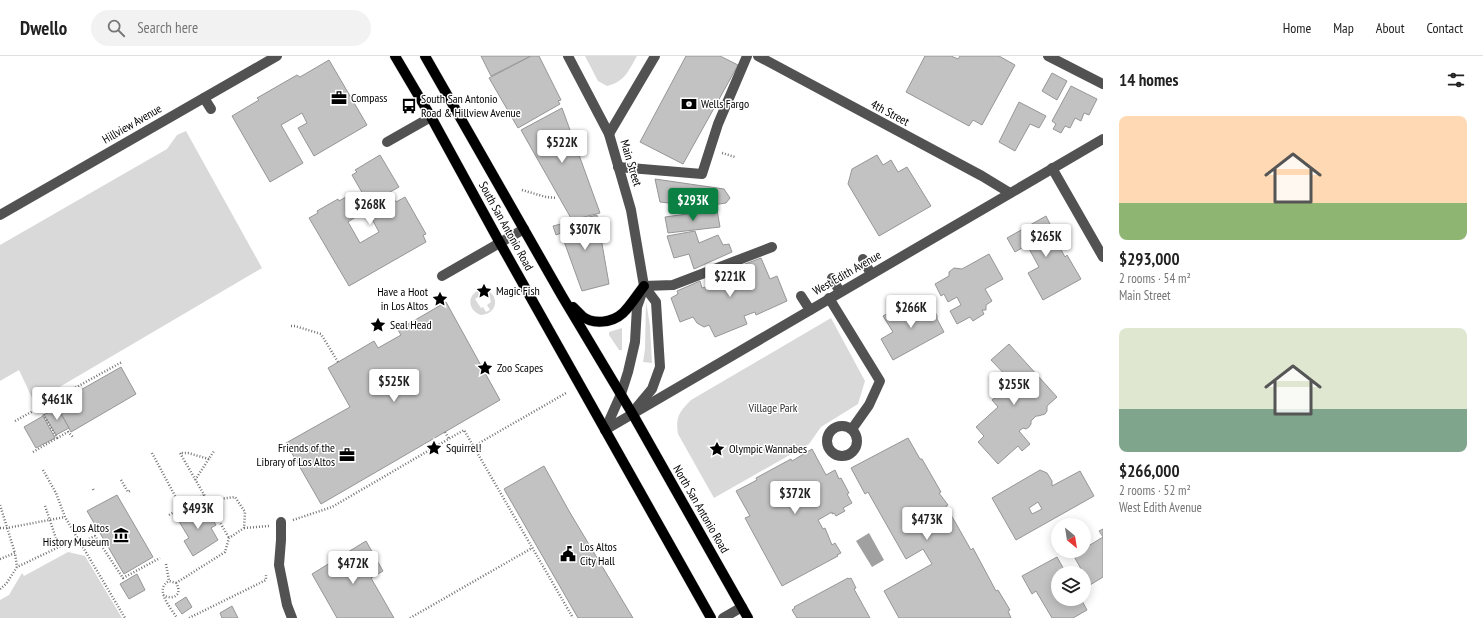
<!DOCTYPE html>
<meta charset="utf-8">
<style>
body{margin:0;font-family:"PT Sans Narrow",sans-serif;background:#f2f2f2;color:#222;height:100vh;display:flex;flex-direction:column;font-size:15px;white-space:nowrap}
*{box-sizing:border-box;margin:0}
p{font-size:13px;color:#767676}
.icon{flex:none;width:22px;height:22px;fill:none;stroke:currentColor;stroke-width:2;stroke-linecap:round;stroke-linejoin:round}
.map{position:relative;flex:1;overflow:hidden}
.drawer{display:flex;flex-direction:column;background:#fff;width:380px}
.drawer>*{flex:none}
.needle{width:26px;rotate:150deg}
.controls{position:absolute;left:1051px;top:462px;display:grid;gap:8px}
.controls a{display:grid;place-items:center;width:40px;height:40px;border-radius:50%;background:#fff;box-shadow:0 2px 10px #0003;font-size:20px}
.price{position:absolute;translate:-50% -34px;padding:0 9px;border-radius:4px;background:#fff;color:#222;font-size:13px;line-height:26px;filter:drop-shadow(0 1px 2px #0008)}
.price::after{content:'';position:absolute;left:50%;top:24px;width:12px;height:9px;margin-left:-6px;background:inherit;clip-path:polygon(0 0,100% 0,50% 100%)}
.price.selected{background:#0b8043;color:#fff}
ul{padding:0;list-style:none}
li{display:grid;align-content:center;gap:8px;height:212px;padding:0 16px}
li span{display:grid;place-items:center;height:124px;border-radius:8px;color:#555}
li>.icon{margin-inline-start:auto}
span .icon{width:72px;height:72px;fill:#fffc;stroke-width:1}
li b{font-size:17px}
h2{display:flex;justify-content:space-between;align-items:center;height:48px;padding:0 16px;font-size:17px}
header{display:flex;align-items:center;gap:24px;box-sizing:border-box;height:56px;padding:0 20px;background:#fff;border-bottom:1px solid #e0e0e0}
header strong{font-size:19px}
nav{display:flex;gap:22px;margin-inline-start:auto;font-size:14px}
.search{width:280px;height:36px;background:#f2f2f2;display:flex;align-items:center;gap:10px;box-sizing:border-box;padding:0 14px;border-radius:22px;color:#767676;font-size:15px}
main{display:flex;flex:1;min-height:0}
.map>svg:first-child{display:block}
.green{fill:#d9d9d9;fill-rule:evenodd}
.water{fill:#a0a0a0}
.building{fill:#c2c2c2;stroke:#969696;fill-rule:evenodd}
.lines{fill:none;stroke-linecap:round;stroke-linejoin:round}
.major-casing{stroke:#dbdbdb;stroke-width:11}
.path{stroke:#747474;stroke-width:2.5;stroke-dasharray:1 2;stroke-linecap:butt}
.minor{stroke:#525252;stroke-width:10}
.major{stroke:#000;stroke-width:10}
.labels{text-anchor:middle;stroke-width:3;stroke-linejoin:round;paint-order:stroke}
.poi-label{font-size:12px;fill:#000;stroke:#fff;text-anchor:start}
.street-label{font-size:12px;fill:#000;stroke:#fff}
.park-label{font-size:12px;fill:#303030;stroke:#fff}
</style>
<header>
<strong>Dwello</strong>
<div class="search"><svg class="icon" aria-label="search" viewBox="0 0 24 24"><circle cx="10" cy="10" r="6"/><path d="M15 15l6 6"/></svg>Search here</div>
<nav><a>Home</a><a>Map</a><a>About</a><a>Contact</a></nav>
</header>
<main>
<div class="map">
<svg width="1103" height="562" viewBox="0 0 1103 562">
<rect width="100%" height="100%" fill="#fff"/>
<!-- green -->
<g class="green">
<path d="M585 0H637C628 15 626 25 607 30L598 25Z"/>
<path d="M186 75 262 212 34 346 19 314 0 325V189L167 93 177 79Z"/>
<path d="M483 233C500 237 499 258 481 259 466 254 467 236 483 233ZM486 236 491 246 487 249 490 254 486 256 483 251 481 252 475 243Z"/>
<path d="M646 245 650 270 652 307 643 306 645 293Z"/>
<path d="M831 262 865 325 858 348 821 371 809 388 714 442 678 378C675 361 680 355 691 344Z"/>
<path d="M622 272V294H619L609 279V276Z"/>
<path d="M68 496 85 500 122 562H0V544L9 539 22 517 24 520Z"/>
</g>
<!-- water -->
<path class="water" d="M869 477 884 504 872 511 856 485Z"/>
<!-- building -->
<g class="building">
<path d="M481 0H531L491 20Z"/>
<path d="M531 0H539L561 44 558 45 560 48 518 72 489 22Z"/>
<path d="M686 0H720L738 9 683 108 640 86Z"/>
<path d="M925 0H951L958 3 960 0H999L1015 9 982 69 973 64 969 70 906 36Z"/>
<path d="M329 4 367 69 314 100 298 72 307 67 302 57 281 69 303 107 270 126 232 60 259 44 257 42 297 19 300 21Z"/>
<path d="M1052 17 1067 25 1057 44 1042 35Z"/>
<path d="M1071 30 1097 43 1089 59 1084 57 1081 65 1075 62 1070 72 1065 70 1061 77 1053 73 1056 68 1052 65Z"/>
<path d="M1019 46 1046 60 1039 72 1030 68 1015 95 999 86Z"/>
<path d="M562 52 600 157 572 164 521 74Z"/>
<path d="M380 99 399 131 390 136 396 146 405 141 426 178 423 179 426 186 349 230 309 162 318 157 317 155 338 143 339 145 346 141 357 160 348 166 360 187 379 176 372 163 376 161 352 119 357 116 355 114Z"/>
<path d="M877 99 883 109 891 104 898 116 907 111 931 150 879 180 848 128 852 113Z"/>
<path d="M655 123 724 133 730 142 726 147 670 155 669 147 660 146Z"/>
<path d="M717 154 720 171 668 177 665 161Z"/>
<path d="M597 159 609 228 582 235 561 177 556 179 553 170Z"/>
<path d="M1046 160 1056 180 1054 181 1065 201 1067 199 1081 223 1043 244 1028 217 1039 211 1027 189 1015 196 1007 182Z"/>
<path d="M695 175 699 187 718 179 723 189 729 188 732 196 694 213 689 198 674 202 667 180Z"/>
<path d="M989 198 1003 223 985 233 992 245 986 249V254H982L984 258 973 265 970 261 957 268 950 255 961 249 957 241 948 246 944 238 941 240 935 228 949 220V216L954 212 962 213Z"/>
<path d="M761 202 770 223 777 220 787 245 756 259 755 256 744 260 747 268 715 281 709 269 704 271 697 267 693 261 680 266 671 242 678 238 677 235 700 225 702 232 710 230 707 223 725 216 727 221 734 220 732 213Z"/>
<path d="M926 244 931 253H934L937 260V263L944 276 893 304 881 283 893 276 883 260 899 251 905 260 918 253 916 250Z"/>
<path d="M446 246 500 344 321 448 286 387 350 351 328 312 374 285 378 292 401 279 398 274Z"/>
<path d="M1009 288 1057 341 1047 350V355L1045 358 1038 360H1036L1031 365V368L1029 371 1026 373 1023 372 1019 375 1030 388 1022 395 1018 390 998 408 978 386 984 380 976 371 998 351 992 344 995 342 994 338 996 334 1001 332 1004 333 1006 331 1007 333 1013 327 991 304Z"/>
<path d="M121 311 136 338 71 376 56 348Z"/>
<path d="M57 351 69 372 56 379 44 359Z"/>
<path d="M43 360 55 382 36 392 24 371Z"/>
<path d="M908 382 920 403H922L941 436 939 437 948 449 946 450 971 494 973 492 996 535 998 534 1010 554 1008 555 1011 562H899L884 535 932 508 923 493 906 503 868 436 865 438 851 412Z"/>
<path d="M812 393 826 419 835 414 839 423 841 422 849 437 847 438 852 447 843 452 845 455 836 460 834 457 832 458V456L818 464 823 473 825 472 832 489 835 487 841 497 837 499 838 500 782 530 745 462 750 460 736 435 757 424 756 422 791 403 792 405Z"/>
<path d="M544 410 569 455 633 562H578L504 433Z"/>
<path d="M1040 414 1047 417 1052 425V430L1080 415 1094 440 1016 484 992 442ZM1038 446 1042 453 1032 458 1029 452Z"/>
<path d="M117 439 153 501 124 518 87 455Z"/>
<path d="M198 450 205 462 210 459 216 469 211 472 218 484 193 500 184 485 189 482 177 462Z"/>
<path d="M1103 473V521L1090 529 1071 495H1084V484L1087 482 1090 489 1103 481 1099 475Z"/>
<path d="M366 485 383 515 371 522 394 562H337L312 518Z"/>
<path d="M1057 501 1066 517H1058V543H1081L1087 554 1073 562H1052L1036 535 1032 538 1022 520Z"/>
<path d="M137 518 145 534 129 543 120 528Z"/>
<path d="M848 522 849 523 851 522 856 532 854 533 870 562H797L792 554 795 552 794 551Z"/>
<path d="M186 541 192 551 182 558 175 548Z"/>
<path d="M232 550 238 562H222L220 557Z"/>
</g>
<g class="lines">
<defs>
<g id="major">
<path d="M395 0 431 61 500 187 711 562"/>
<path d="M425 0 562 240 632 357 748 562"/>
<path d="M573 251C576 254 579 257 582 260 593 269 612 267 623 257 631 249 637 239 644 230"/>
</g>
</defs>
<!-- major casing -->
<use href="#major" class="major-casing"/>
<!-- path -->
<g class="path">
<path d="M722 97 735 101"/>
<path d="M522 134 546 141 557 142"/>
<path d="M291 270H295L321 278 338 306"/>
<path d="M15 365 122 306"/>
<path d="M445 376 449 383"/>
<path d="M57 382 68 376 74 382"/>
<path d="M474 390 566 337"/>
<path d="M33 396 57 382 39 351"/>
<path d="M152 397 181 451"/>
<path d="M209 403 188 397H180L229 482"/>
<path d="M43 414 56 437 65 461 125 562"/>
<path d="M121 424 128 436 130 435"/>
<path d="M195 424 214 395"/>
<path d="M93 433 94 435"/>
<path d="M0 449 15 497"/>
<path d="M45 450 59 491"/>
<path d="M169 459 204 439"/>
<path d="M293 464 332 451 464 374 573 562"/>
<path d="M0 472H7L65 461"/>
<path d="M244 472 269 470"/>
<path d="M81 487 95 480 123 522 160 502"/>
<path d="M0 503 15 497 17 511"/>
<path d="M166 508 169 525"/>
<path d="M176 527 225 496 229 482 244 472 245 456 235 441 219 443 210 448"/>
<path d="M0 533 6 528 17 511 59 491 78 483"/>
<path d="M163 539C174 545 183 538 176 527L169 525C154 533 170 551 177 562"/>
<path d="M189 562 266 524V519"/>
<path d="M410 562 532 492"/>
</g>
<!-- minor -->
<g class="minor">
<path d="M568 0 609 78 631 154 644 230 656 246 660 311 652 333 637 351"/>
<path d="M758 0 982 120 1010 137"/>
<path d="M1048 0 1103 28"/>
<path d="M204 42 211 53"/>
<path d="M609 78 655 0"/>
<path d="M387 86 431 61"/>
<path d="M618 111 702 118 718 68 747 0"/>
<path d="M1052 112 1103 201"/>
<path d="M0 159 277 0"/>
<path d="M863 203 871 218"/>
<path d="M442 220 524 173"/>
<path d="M832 222 840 236"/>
<path d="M644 230 673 229 772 191"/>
<path d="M801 240 810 254"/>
<path d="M829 242 880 325 869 349 852 373"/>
<circle cx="842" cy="385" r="15"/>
<path d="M605 374 1103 83"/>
<path d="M605 374 621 338 628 316 635 286 637 251 643 234"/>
<path d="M281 466V484L279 509 287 549 292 562"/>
<path d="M723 562 742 551"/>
</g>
<!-- major -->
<use href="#major" class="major"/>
</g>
<!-- icons -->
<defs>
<symbol id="office-bare" viewBox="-9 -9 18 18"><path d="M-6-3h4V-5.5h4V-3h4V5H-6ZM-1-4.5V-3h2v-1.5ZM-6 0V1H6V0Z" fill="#000" stroke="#fff" stroke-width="2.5" paint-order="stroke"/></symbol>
<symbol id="bank-bare" viewBox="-9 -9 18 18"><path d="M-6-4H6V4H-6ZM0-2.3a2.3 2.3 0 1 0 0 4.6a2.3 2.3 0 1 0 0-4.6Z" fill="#000" stroke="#fff" stroke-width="2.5" paint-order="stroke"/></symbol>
<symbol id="bus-bare" viewBox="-9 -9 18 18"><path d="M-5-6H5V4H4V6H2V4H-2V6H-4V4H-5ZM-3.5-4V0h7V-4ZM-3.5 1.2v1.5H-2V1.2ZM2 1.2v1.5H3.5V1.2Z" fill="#000" stroke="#fff" stroke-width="2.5" paint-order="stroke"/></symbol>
<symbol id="sight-bare" viewBox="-9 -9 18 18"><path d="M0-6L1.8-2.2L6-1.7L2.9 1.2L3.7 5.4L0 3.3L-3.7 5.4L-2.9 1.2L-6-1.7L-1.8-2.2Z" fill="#000" stroke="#fff" stroke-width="2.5" paint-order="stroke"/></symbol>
<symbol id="museum-bare" viewBox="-9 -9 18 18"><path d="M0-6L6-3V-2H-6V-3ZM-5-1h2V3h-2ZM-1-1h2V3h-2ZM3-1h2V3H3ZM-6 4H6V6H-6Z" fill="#000" stroke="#fff" stroke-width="2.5" paint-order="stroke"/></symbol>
<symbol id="civic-bare" viewBox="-9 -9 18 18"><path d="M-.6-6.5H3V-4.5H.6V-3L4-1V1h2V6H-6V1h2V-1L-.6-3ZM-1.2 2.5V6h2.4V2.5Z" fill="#000" stroke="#fff" stroke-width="2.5" paint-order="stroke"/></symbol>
</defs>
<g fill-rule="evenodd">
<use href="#office-bare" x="328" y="31" width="22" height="22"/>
<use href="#bank-bare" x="678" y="37" width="22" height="22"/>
<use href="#bus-bare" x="398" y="39" width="22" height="22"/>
<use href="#sight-bare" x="473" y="224" width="22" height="22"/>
<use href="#sight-bare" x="429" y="232" width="22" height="22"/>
<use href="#sight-bare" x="367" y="258" width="22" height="22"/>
<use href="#sight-bare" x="474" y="301" width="22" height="22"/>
<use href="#sight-bare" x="423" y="381" width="22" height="22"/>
<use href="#sight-bare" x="706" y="382" width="22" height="22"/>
<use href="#office-bare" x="336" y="388" width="22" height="22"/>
<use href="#museum-bare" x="110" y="468" width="22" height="22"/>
<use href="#civic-bare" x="557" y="487" width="22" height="22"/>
</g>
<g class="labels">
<!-- poi labels -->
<g class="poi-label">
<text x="351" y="46">Compass</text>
<text x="421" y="47">South San Antonio<tspan x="421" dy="14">Road &amp; Hillview Avenue</tspan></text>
<text x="701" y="52">Wells Fargo</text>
<text x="496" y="239">Magic Fish</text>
<text x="428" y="240" text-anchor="end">Have a Hoot<tspan x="428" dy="14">in Los Altos</tspan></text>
<text x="390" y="273">Seal Head</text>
<text x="497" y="316">Zoo Scapes</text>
<text x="335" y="396" text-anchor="end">Friends of the<tspan x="335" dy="14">Library of Los Altos</tspan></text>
<text x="446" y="396">Squirrel!</text>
<text x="729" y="397">Olympic Wannabes</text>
<text x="109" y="476" text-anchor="end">Los Altos<tspan x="109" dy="14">History Museum</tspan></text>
<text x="580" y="495">Los Altos<tspan x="580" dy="14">City Hall</tspan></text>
</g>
<!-- street labels -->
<g class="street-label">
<text transform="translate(890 57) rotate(28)" y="4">4th Street</text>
<text transform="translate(132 68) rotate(-30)" y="4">Hillview Avenue</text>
<text transform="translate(631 107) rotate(73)" y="4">Main Street</text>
<text transform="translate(506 170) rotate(61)" y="4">South San Antonio Road</text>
<text transform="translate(847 217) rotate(-30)" y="4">West Edith Avenue</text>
<text transform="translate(701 453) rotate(60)" y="4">North San Antonio Road</text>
</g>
<!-- park labels -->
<g class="park-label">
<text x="773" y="356">Village Park</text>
</g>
</g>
</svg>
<div class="controls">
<a><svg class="needle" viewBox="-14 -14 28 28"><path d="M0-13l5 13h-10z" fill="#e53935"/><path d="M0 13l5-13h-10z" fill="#767676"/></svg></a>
<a><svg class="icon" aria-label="layers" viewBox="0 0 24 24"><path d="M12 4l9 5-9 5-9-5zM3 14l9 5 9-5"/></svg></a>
</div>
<b class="price" style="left:562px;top:108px">$522K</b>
<b class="price selected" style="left:693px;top:166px">$293K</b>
<b class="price" style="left:370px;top:170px">$268K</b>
<b class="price" style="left:585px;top:195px">$307K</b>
<b class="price" style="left:1046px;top:202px">$265K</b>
<b class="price" style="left:730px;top:242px">$221K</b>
<b class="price" style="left:911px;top:273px">$266K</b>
<b class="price" style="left:394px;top:347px">$525K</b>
<b class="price" style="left:1014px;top:350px">$255K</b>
<b class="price" style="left:57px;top:365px">$461K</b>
<b class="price" style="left:795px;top:459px">$372K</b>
<b class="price" style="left:198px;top:474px">$493K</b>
<b class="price" style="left:927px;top:485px">$473K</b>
<b class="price" style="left:353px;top:529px">$472K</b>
</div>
<section class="drawer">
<h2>14 homes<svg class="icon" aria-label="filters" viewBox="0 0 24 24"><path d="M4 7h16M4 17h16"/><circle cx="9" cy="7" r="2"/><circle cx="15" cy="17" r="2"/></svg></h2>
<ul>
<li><span style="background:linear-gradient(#ffd9b3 70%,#8fb573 0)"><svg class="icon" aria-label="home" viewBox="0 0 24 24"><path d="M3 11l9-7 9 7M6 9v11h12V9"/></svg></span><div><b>$293,000</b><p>2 rooms · 54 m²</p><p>Main Street</p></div></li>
<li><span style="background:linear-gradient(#dfe7d0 65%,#7fa58c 0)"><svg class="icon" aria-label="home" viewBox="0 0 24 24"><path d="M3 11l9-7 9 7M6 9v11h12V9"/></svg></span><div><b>$266,000</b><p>2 rooms · 52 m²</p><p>West Edith Avenue</p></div></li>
</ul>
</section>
</main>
